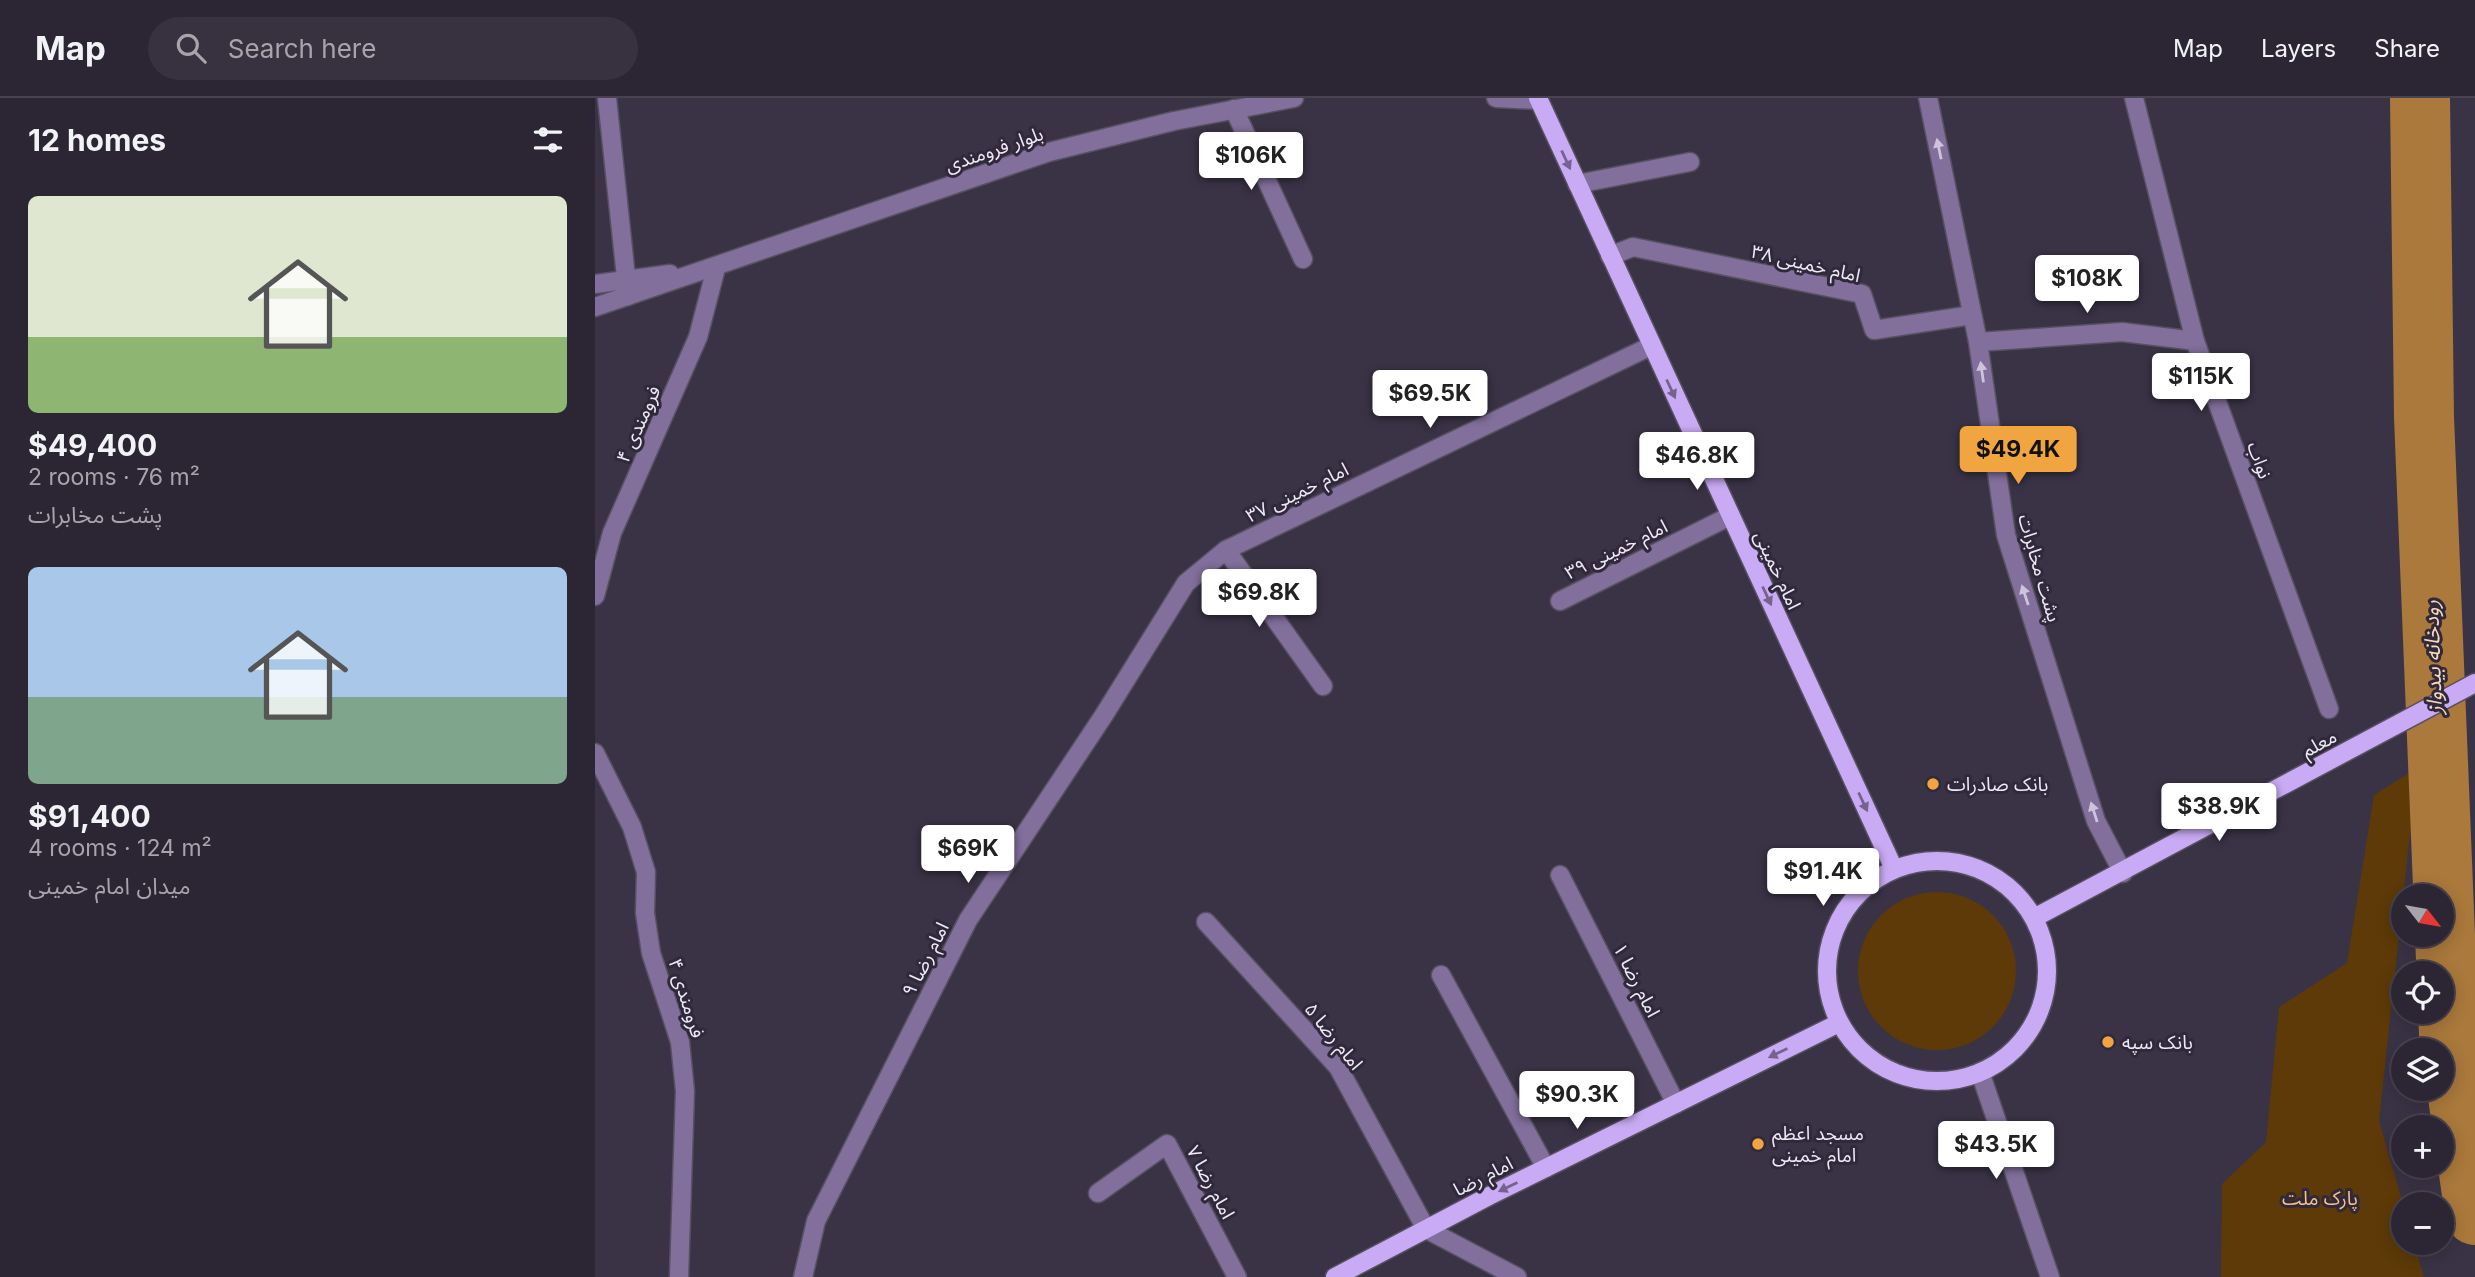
<!DOCTYPE html>
<meta charset="utf-8">
<style>
body{margin:0;font-family:Inter,"Noto Sans Arabic",sans-serif;background:#383240;color:#f1f3f6;height:100vh;display:flex;flex-direction:column;font-size:26px;white-space:nowrap}
*{box-sizing:border-box;margin:0}
p{font-size:23px;color:#a6a5ac}
.icon{flex:none;width:38px;height:38px;fill:none;stroke:currentColor;stroke-width:2;stroke-linecap:round;stroke-linejoin:round}
.map{position:relative;flex:1;overflow:hidden}
.details{display:flex;flex-direction:column;background:#2c2634;width:595px}
.details>*{flex:none}
.needle{width:46px;rotate:121deg}
.controls{position:absolute;left:1796px;top:786px;display:grid;gap:14px}
.controls a{display:grid;place-items:center;width:63px;height:63px;border-radius:50%;background:#2c2634;box-shadow:0 4px 18px #0003,0 0 0 2px #48434f;font-size:35px}
.price{position:absolute;translate:-50% -60px;padding:0 16px;border-radius:7px;background:#fff;color:#222;font-size:23px;line-height:46px;filter:drop-shadow(0 2px 4px #0008)}
.price::after{content:'';position:absolute;left:50%;top:42px;width:21px;height:16px;margin-left:-10px;background:inherit;clip-path:polygon(0 0,100% 0,50% 100%)}
.price.active{background:#f1a540;color:#111}
ul{padding:0;list-style:none}
li{display:grid;align-content:center;gap:14px;height:371px;padding:0 28px}
li span{display:grid;place-items:center;height:217px;border-radius:10px;color:#555}
li>.icon{margin-inline-start:auto}
span .icon{width:126px;height:126px;fill:#fffc;stroke-width:1}
li b{font-size:30px}
h2{display:flex;justify-content:space-between;align-items:center;height:84px;padding:0 28px;font-size:30px}
header{display:flex;align-items:center;gap:42px;box-sizing:border-box;height:98px;padding:0 35px;background:#2c2634;border-bottom:2px solid #48434f}
header strong{font-size:33px}
nav{display:flex;gap:38px;margin-inline-start:auto;font-size:24px}
.search{width:490px;height:63px;background:#383240;display:flex;align-items:center;gap:18px;box-sizing:border-box;padding:0 24px;border-radius:38px;color:#a6a5ac;font-size:26px}
main{display:flex;flex:1;min-height:0}
.map>svg:first-child{display:block}
.green{fill:#5d3a07}
.lines{fill:none;stroke-linecap:round;stroke-linejoin:round}
.river{stroke:#aa793b;stroke-width:60}
.minor-casing{stroke:#575062;stroke-width:21}
.major-casing{stroke:#575062;stroke-width:21}
.minor{stroke:#826f9c;stroke-width:18}
.major{stroke:#c9aaf4;stroke-width:18}
.oneway{fill:#cec4da}
.oneway2{fill:#75628e}
.poi-dot{fill:#f1a540;stroke:#30283b;stroke-width:2.5}
.labels{text-anchor:middle;stroke-width:6;stroke-linejoin:round;paint-order:stroke}
.street-label{font-size:19px;fill:#eee9f5;stroke:#30283b}
.poi-label{font-size:19px;fill:#eee9f5;stroke:#30283b;text-anchor:start}
.park-label{font-size:19px;fill:#f9c281;stroke:#30283b}
.water-label{font-size:21px;font-style:italic;fill:#f6dabb;stroke:#30283b}
</style>
<header>
<strong>Map</strong>
<div class="search"><svg class="icon" aria-label="search" viewBox="0 0 24 24"><circle cx="10" cy="10" r="6"/><path d="M15 15l6 6"/></svg>Search here</div>
<nav><a>Map</a><a>Layers</a><a>Share</a></nav>
</header>
<main>
<section class="details">
<h2>12 homes<svg class="icon" aria-label="filters" viewBox="0 0 24 24"><path d="M4 7h16M4 17h16"/><circle cx="9" cy="7" r="2"/><circle cx="15" cy="17" r="2"/></svg></h2>
<ul>
<li><span style="background:linear-gradient(#dfe7d0 65%,#8fb573 0)"><svg class="icon" aria-label="home" viewBox="0 0 24 24"><path d="M3 11l9-7 9 7M6 9v11h12V9"/></svg></span><div><b>$49,400</b><p>2 rooms · 76 m²</p><p>پشت مخابرات</p></div></li>
<li><span style="background:linear-gradient(#a9c7e8 60%,#7fa58c 0)"><svg class="icon" aria-label="home" viewBox="0 0 24 24"><path d="M3 11l9-7 9 7M6 9v11h12V9"/></svg></span><div><b>$91,400</b><p>4 rooms · 124 m²</p><p>ميدان امام خمینی</p></div></li>
</ul>
</section>
<div class="map">
<svg width="1880" height="1179" viewBox="0 0 1880 1179">
<rect width="100%" height="100%" fill="#3a3346"/>
<!-- green -->
<g class="green">
<path d="M1822 670 1784 1023 1808 1106V1144L1819 1145 1829 1179H1626L1627 1086 1671 1044 1684 909 1752 865 1779 697Z"/>
<circle cx="1342" cy="873" r="79"/>
</g>
<g class="lines">
<!-- river -->
<path class="river" d="M1825 0 1829 319 1854 936 1880 1117"/>
<defs>
<g id="minor">
<path d="M12 0 33 198"/>
<path d="M901 0 944 2"/>
<path d="M1333 0 1383 244 1411 437 1501 723 1528 775"/>
<path d="M1539 0 1600 243 1734 611"/>
<path d="M639 11 708 161"/>
<path d="M982 86 1095 64"/>
<path d="M1015 158 1038 149 1267 196 1279 232 1377 217"/>
<path d="M0 186 75 176"/>
<path d="M0 209 454 54 579 23 699 0"/>
<path d="M1383 244 1527 234 1600 243"/>
<path d="M631 452 728 588"/>
<path d="M0 498 17 435 103 239 121 170"/>
<path d="M965 503 1135 418"/>
<path d="M0 655 37 729 51 774 50 815 56 855 85 944 90 993 84 1179"/>
<path d="M965 777 1081 1006"/>
<path d="M611 824 743 969 831 1131 922 1179"/>
<path d="M846 877 951 1070"/>
<path d="M1385 974 1455 1179"/>
<path d="M503 1095 572 1046 642 1179"/>
<path d="M208 1179 221 1123 373 822 509 617 591 485 631 452 1056 248"/>
</g>
<g id="major">
<path d="M943 0 1299 771"/>
<circle cx="1342" cy="873" r="110"/>
<path d="M1439 820 1880 585"/>
<path d="M740 1179 894 1098 1244 925"/>
</g>
</defs>
<!-- minor casing -->
<use href="#minor" class="minor-casing"/>
<!-- major casing -->
<use href="#major" class="major-casing"/>
<!-- minor -->
<use href="#minor" class="minor"/>
<!-- major -->
<use href="#major" class="major"/>
</g>
<!-- one-way arrows -->
<defs><path id="oneway-solid" d="M-6-.8H1V-3.2L6.5 0L1 3.2V.8H-6Z" transform="scale(1.75)"/></defs>
<g class="oneway">
<use href="#oneway-solid" transform="translate(1344 51) rotate(-102)"/>
<use href="#oneway-solid" transform="translate(1387 274) rotate(-98)"/>
<use href="#oneway-solid" transform="translate(1430 497) rotate(-108)"/>
<use href="#oneway-solid" transform="translate(1499 714) rotate(-108)"/>
</g>
<g class="oneway2">
<use href="#oneway-solid" transform="translate(971 62) rotate(65)"/>
<use href="#oneway-solid" transform="translate(1076 291) rotate(65)"/>
<use href="#oneway-solid" transform="translate(1172 498) rotate(65)"/>
<use href="#oneway-solid" transform="translate(1268 704) rotate(65)"/>
<use href="#oneway-solid" transform="translate(1183 955) rotate(154)"/>
<use href="#oneway-solid" transform="translate(913 1089) rotate(154)"/>
</g>
<!-- markers -->
<g class="poi-dot">
<circle cx="1338" cy="686" r="7"/>
<circle cx="1513" cy="944" r="7"/>
<circle cx="1163" cy="1046" r="7"/>
</g>
<g class="labels">
<!-- street labels -->
<g class="street-label">
<text transform="translate(399 51) rotate(-19)" y="7">بلوار فرومندی</text>
<text transform="translate(1211 165) rotate(13)" y="7">امام خمینی ۳۸</text>
<text transform="translate(43 326) rotate(-66)" y="7">فرومندی ۴</text>
<text transform="translate(1665 362) rotate(70)" y="7">نواب</text>
<text transform="translate(702 394) rotate(-26)" y="7">امام خمینی ۳۷</text>
<text transform="translate(1021 451) rotate(-26)" y="7">امام خمینی ۳۹</text>
<text transform="translate(1445 470) rotate(74)" y="7">پشت مخابرات</text>
<text transform="translate(1183 472) rotate(65)" y="7">امام خمینی</text>
<text transform="translate(1724 645) rotate(-28)" y="7">معلم</text>
<text transform="translate(330 861) rotate(-63)" y="7">امام رضا ۹</text>
<text transform="translate(1042 882) rotate(63)" y="7">امام رضا ۱</text>
<text transform="translate(92 900) rotate(73)" y="7">فرومندی ۴</text>
<text transform="translate(739 938) rotate(51)" y="7">امام رضا ۵</text>
<text transform="translate(888 1078) rotate(-27)" y="7">امام رضا</text>
<text transform="translate(616 1084) rotate(62)" y="7">امام رضا ۷</text>
</g>
<!-- poi labels -->
<g class="poi-label">
<text x="1352" y="693">بانک صادرات</text>
<text x="1527" y="951">بانک سپه</text>
<text x="1177" y="1042">مسجد اعظم<tspan x="1177" dy="22">امام خمینی</tspan></text>
</g>
<!-- park labels -->
<g class="park-label">
<text x="1725" y="1107">پارک ملت</text>
</g>
<!-- water labels -->
<g class="water-label">
<text transform="translate(1838 559) rotate(-92)" y="7">رودخانه بیدواز</text>
</g>
</g>
</svg>
<div class="controls">
<a><svg class="needle" viewBox="-14 -14 28 28"><path d="M0-13l5 13h-10z" fill="#e53935"/><path d="M0 13l5-13h-10z" fill="#a6a5ac"/></svg></a>
<a><svg class="icon" aria-label="locate" viewBox="0 0 24 24"><circle cx="12" cy="12" r="6"/><path d="M12 2v4M12 18v4M2 12h4M18 12h4"/></svg></a>
<a><svg class="icon" aria-label="layers" viewBox="0 0 24 24"><path d="M12 4l9 5-9 5-9-5zM3 14l9 5 9-5"/></svg></a>
<a>+</a>
<a>−</a>
</div>
<b class="price" style="left:656px;top:94px">$106K</b>
<b class="price" style="left:1492px;top:217px">$108K</b>
<b class="price" style="left:1606px;top:315px">$115K</b>
<b class="price" style="left:835px;top:332px">$69.5K</b>
<b class="price active" style="left:1423px;top:388px">$49.4K</b>
<b class="price" style="left:1102px;top:394px">$46.8K</b>
<b class="price" style="left:664px;top:531px">$69.8K</b>
<b class="price" style="left:1624px;top:745px">$38.9K</b>
<b class="price" style="left:373px;top:787px">$69K</b>
<b class="price" style="left:1228px;top:810px">$91.4K</b>
<b class="price" style="left:982px;top:1033px">$90.3K</b>
<b class="price" style="left:1401px;top:1083px">$43.5K</b>
</div>
</main>
